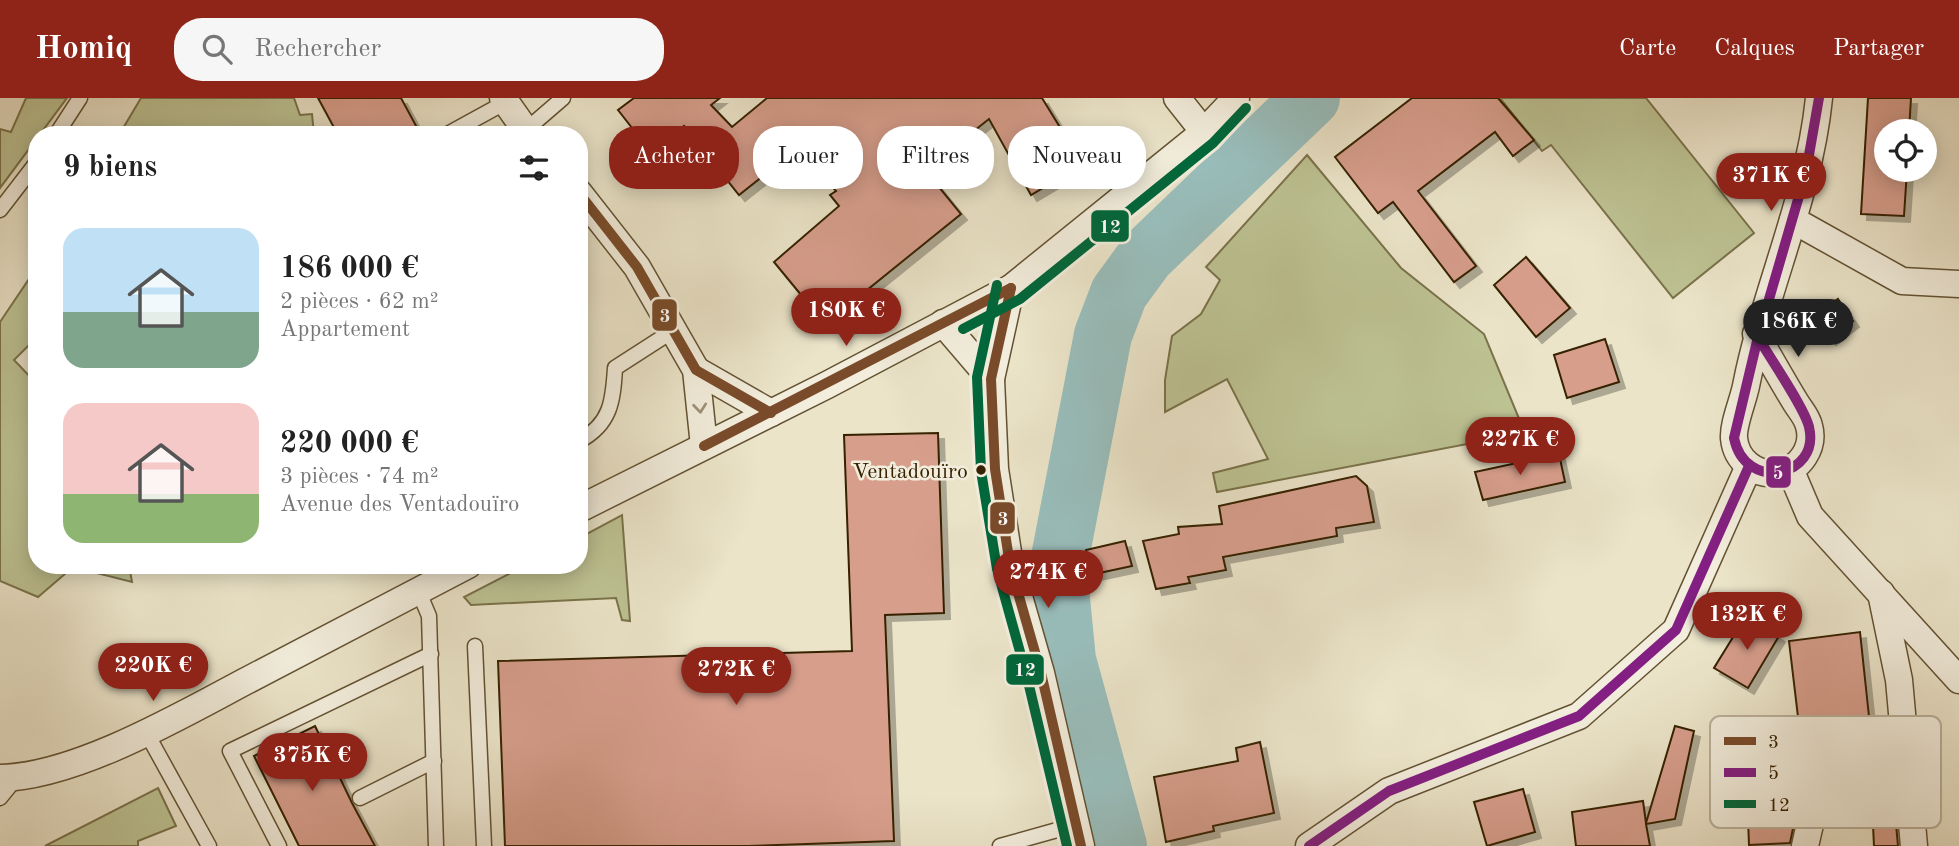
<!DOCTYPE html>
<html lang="fr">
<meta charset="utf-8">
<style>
body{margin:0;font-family:"Old Standard TT",serif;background:#f6f6f6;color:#222;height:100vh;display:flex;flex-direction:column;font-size:26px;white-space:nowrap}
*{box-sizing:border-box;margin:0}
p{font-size:23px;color:#767676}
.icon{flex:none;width:38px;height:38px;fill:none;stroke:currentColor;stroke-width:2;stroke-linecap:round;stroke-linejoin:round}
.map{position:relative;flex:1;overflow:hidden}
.side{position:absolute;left:28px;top:28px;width:560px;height:448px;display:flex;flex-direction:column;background:#fff;border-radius:28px;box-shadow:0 4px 18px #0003}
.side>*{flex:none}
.banner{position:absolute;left:609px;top:28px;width:665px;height:63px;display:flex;gap:14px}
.controls{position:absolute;left:1874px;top:21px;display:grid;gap:14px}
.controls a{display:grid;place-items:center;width:63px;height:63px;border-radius:50%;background:#fff;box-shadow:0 4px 18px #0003;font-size:35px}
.price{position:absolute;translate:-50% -60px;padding:0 16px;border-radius:24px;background:#8f2418;color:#fff;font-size:23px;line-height:46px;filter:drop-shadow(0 2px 4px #0008)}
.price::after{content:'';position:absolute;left:50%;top:42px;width:21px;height:16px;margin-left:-10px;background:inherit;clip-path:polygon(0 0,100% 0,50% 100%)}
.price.selected{background:#222;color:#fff}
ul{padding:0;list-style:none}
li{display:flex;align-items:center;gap:21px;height:175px;padding:0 35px}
li span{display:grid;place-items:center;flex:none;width:196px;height:140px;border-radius:21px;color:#555}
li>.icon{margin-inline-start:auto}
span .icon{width:84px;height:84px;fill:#fffc;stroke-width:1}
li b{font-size:30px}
h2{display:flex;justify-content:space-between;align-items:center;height:84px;padding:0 35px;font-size:30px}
.tag{padding:0 24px;border-radius:28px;background:#fff;box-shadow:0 4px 18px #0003;font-size:24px;line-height:63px}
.tag.selected{background:#8f2418;color:#fff}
header{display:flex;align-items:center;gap:42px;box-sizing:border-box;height:98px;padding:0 35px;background:#8f2418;color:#fff}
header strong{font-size:33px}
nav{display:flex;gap:38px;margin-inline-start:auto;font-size:24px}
.search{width:490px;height:63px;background:#f6f6f6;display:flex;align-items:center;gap:18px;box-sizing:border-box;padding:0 24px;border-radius:28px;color:#767676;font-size:26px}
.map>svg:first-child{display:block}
.green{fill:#bdc293;stroke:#7a724a;stroke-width:2}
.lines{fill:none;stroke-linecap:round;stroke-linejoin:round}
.river{stroke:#99bebc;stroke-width:58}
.building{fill:#d79e8c;stroke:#362100;stroke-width:2;filter:url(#shadow)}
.lane-casing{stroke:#635232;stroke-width:17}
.street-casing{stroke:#635232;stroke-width:29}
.lane{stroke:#f2eddc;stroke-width:14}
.street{stroke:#f2eddc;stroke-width:26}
.bus-1-casing{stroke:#f2eddc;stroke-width:16}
.bus-2-casing{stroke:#f2eddc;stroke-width:16}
.bus-3-casing{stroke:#f2eddc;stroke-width:16}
.bus-1{stroke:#7a4b2a;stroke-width:10}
.bus-2{stroke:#831f82;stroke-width:10}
.bus-3{stroke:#00673a;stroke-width:10}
.oneway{stroke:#9d9179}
.bus-dot{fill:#362100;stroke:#f2eddc;stroke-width:2.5}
.labels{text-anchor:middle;stroke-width:5;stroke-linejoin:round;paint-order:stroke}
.bus-label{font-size:22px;fill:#362100;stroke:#f2eddc;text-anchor:end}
.key{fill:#f2eddc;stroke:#bab09a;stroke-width:2}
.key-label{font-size:19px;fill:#362100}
.line-badge{stroke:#f2eddc;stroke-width:2.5}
.badge-label{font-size:19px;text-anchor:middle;font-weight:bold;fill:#fff}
</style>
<header>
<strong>Homiq</strong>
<div class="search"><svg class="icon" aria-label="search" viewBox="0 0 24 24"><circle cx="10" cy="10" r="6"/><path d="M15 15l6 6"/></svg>Rechercher</div>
<nav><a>Carte</a><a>Calques</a><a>Partager</a></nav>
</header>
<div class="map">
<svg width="1959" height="748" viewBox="0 0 1959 748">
<defs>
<filter id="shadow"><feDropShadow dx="6" dy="6" stdDeviation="0" flood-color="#0004"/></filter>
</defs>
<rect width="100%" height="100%" fill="#ebe4c9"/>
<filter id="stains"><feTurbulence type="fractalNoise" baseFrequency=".00286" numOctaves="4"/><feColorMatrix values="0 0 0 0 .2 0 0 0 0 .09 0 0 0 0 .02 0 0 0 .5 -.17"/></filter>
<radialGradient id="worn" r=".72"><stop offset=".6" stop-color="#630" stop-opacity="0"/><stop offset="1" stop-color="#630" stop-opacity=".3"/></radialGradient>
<!-- green -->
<g class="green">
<path d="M26 0H67L0 90V31L11 34Z"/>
<path d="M141 0H294L300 17 312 16 314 37H119Z"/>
<path d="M1500 0H1646L1754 135 1673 200 1551 47 1542 53Z"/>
<path d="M1307 57 1401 170 1484 236 1525 335 1217 394 1213 375 1268 361 1227 281 1165 314V282L1172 238 1201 216 1220 182 1206 169Z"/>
<path d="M37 169V239L14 262 34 283 37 281V467H129L132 484 73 469 38 499 0 483V224Z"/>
<path d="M622 417 630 523 622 522 616 500 471 507 464 499 526 467H579V440Z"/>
<path d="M158 690 176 728 138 743V748H45Z"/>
</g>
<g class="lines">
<!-- river -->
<path class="river" d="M1118 748 1067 562 1058 470 1103 237 1119 195 1146 158 1311 0"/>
</g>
<!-- building -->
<g class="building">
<path d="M318 0H401L421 37H338Z"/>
<path d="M634 0H720L711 7 732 29 767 0H1042L1061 31 1050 37 1070 74 1031 97 989 21 925 72 961 116 825 226 774 164 839 108 830 97 836 93 800 49 739 97 684 28 651 54 618 12Z"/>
<path d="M1412 0H1498L1534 42 1513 58 1495 34 1418 93 1476 168 1454 184 1393 104 1378 115 1335 59Z"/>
<path d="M1868 0H1911L1909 33H1886V72H1907L1904 118 1861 116Z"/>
<path d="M1526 159 1570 210 1536 239 1494 187Z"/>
<path d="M1838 201 1853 223 1830 241 1815 217Z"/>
<path d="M1605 241 1619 284 1567 300 1554 257Z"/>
<path d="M938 335 944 515 885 517 894 743 748 748H505L498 563 852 553 844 337Z"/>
<path d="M1559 356 1565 384 1483 402 1475 374Z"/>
<path d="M1356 378 1367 388 1374 424 1336 430 1337 438 1223 459 1226 472 1188 479 1190 485 1156 491 1143 443 1179 436 1178 429 1222 426 1219 408Z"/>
<path d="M1125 443 1132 468 1090 477 1086 452Z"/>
<path d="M1746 518 1779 538 1748 590 1714 570Z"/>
<path d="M1860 534 1870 628 1823 634 1798 619 1789 543Z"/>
<path d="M315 628 352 705 375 748H299L254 658Z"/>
<path d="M1675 628 1694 633 1675 721 1646 726 1650 748H1576L1572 714 1643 703 1646 725Z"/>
<path d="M1260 644 1274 715 1213 728 1214 733 1166 744 1154 679 1238 663 1236 650Z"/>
<path d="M1782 654 1795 660 1797 711 1790 745 1749 747 1747 695 1736 696 1735 656Z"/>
<path d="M1892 682 1898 748H1874L1871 685Z"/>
<path d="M1523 691 1535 734 1487 748 1474 704Z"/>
</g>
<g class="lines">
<defs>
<g id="lane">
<path d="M526 32 563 0"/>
<path d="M56 37 80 0"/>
<path d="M446 37 506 4"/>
<path d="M0 112 37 64"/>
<path d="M579 343C611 326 613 303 615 270L674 232"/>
<path d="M418 492 429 518 436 748"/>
<path d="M475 548 484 748"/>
<path d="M146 634 209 748"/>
<path d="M0 700 17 679"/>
<path d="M360 700 434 663"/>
<path d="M279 748 230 653 431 556"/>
<path d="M1000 748 1075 727"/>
</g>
<g id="street">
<path d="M503 0 529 37"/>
<path d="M1177 0 1204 34"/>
<path d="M579 95 637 169 696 272 704 348"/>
<path d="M1793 122 1902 183 1959 186"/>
<path d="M1011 190 991 281 995 371 1010 467 1041 575 1081 748"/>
<path d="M943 225 991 281"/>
<path d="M1756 236C1769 259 1782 282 1796 305 1801 313 1807 319 1809 328 1815 349 1800 372 1778 375 1755 378 1736 362 1734 340 1733 326 1743 303 1746 288 1765 191 1809 100 1819 0"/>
<path d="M696 272 771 315"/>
<path d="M1790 371 1810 418 1959 582"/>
<path d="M579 411 827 287 1011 190 1204 34 1236 0"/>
<path d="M1881 495 1899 582 1914 748"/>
<path d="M0 680C75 679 180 618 246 583 320 544 394 505 468 467"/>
<path d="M1309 748 1389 693 1579 618 1676 532 1749 368"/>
<path d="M1805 748 1822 674 1906 665"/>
</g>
</defs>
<!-- lane casing -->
<use href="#lane" class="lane-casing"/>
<!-- street casing -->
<use href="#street" class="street-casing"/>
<!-- lane -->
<use href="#lane" class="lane"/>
<!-- street -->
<use href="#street" class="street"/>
<defs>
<g id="bus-1">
<path d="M579 95 637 169 696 272 771 315"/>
<path d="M1011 190 991 281 995 371 1010 467 1041 575 1081 748"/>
<path d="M704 348 1011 190"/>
</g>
<g id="bus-2">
<path d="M1758 239C1769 259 1805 310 1809 329 1821 379 1745 395 1734 340Z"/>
<path d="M1758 239 1806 74 1819 0"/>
<path d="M1309 748 1389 693 1579 618 1676 532 1749 368"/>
</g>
<g id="bus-3">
<path d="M997 187 977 279 981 373 997 471 1027 579 1067 748"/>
<path d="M963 231 1020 201 1213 45 1246 10"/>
</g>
</defs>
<!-- bus-1 casing -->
<use href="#bus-1" class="bus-1-casing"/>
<!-- bus-2 casing -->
<use href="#bus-2" class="bus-2-casing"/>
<!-- bus-3 casing -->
<use href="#bus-3" class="bus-3-casing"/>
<!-- bus-1 -->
<use href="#bus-1" class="bus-1"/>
<!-- bus-2 -->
<use href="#bus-2" class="bus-2"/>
<!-- bus-3 -->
<use href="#bus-3" class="bus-3"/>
</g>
<!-- one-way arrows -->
<defs><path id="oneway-chevron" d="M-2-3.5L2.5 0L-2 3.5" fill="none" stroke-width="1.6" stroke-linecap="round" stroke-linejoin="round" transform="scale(1.75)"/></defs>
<use class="oneway" href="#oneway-chevron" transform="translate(700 310) rotate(84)"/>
<!-- markers -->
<circle class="bus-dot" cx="981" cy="372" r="6"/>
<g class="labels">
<!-- bus labels -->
<g class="bus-label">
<text x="968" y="380">Ventadouïro</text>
</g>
</g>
<!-- legend -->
<rect x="1710" y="618" width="231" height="112" rx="10" class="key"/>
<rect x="1724" y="639" width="32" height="8" fill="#7a4b2a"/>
<rect x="1724" y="670" width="32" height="9" fill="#831f82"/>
<rect x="1724" y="702" width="32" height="8" fill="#00673a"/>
<g class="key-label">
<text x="1768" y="650">3</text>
<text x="1768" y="681">5</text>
<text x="1768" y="713">12</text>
</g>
<g class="line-badge">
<rect x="1090" y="111" width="40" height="34" rx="7" fill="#00673a"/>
<rect x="651" y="200" width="27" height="34" rx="7" fill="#7a4b2a"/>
<rect x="1765" y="357" width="27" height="34" rx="7" fill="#831f82"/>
<rect x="989" y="403" width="27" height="34" rx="7" fill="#7a4b2a"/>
<rect x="1005" y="555" width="40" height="33" rx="7" fill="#00673a"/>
</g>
<g class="badge-label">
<text x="1110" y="135">12</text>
<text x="665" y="224">3</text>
<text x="1778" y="381">5</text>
<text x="1003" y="427">3</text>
<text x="1025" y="578">12</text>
</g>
<rect width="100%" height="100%" filter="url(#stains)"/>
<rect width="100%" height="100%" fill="url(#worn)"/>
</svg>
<div class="controls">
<a><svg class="icon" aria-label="locate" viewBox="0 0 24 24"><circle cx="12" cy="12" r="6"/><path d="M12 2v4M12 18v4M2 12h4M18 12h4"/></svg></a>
</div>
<b class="price" style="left:1771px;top:115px">371K €</b>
<b class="price" style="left:846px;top:250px">180K €</b>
<b class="price selected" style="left:1798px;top:261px">186K €</b>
<b class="price" style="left:1520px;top:379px">227K €</b>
<b class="price" style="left:1048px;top:512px">274K €</b>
<b class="price" style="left:1747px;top:554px">132K €</b>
<b class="price" style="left:153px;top:605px">220K €</b>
<b class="price" style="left:736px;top:609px">272K €</b>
<b class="price" style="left:312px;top:695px">375K €</b>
<div class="banner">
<a class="tag selected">Acheter</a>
<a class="tag">Louer</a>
<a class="tag">Filtres</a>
<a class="tag">Nouveau</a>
</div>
<section class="side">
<h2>9 biens<svg class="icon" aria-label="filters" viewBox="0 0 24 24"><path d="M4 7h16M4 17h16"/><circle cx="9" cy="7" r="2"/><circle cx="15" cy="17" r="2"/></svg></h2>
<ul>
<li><span style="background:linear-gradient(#bfe0f5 60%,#7fa58c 0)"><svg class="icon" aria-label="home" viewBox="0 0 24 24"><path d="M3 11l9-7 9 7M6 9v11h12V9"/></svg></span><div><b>186 000 €</b><p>2 pièces · 62 m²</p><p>Appartement</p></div></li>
<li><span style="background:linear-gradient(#f6c9c9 65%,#8fb573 0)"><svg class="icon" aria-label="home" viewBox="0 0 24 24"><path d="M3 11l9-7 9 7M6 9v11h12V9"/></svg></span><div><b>220 000 €</b><p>3 pièces · 74 m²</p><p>Avenue des Ventadouïro</p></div></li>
</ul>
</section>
</div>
